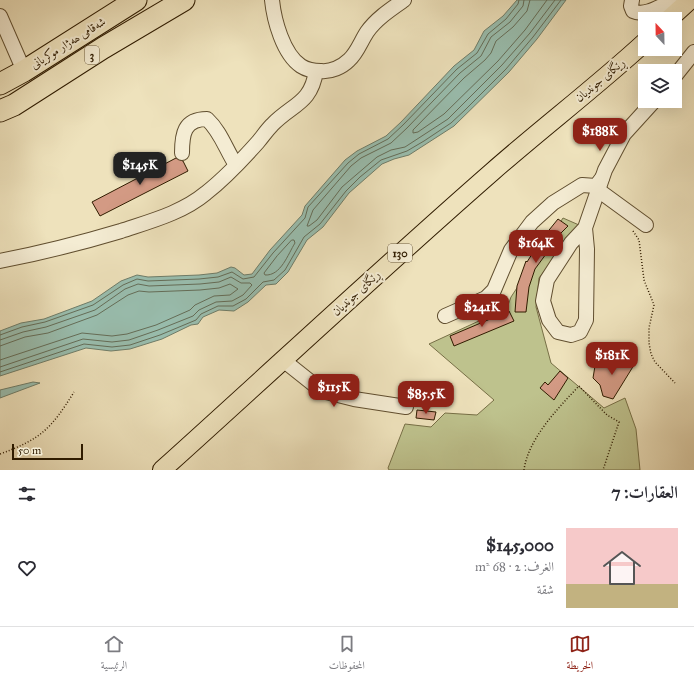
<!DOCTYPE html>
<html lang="ar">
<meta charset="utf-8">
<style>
body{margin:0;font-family:"IM FELL Great Primer",Amiri,serif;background:#f7f7f7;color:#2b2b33;direction:rtl;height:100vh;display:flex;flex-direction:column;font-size:15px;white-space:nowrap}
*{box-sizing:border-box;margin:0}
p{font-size:13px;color:#7c7c81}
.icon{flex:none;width:22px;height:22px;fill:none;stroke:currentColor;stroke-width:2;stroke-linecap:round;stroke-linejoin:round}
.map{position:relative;height:470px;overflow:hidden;direction:ltr}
.side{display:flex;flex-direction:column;background:#fff;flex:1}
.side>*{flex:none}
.needle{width:26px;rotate:338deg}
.controls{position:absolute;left:638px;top:12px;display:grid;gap:8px}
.controls a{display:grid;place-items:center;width:44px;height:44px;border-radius:0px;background:#fff;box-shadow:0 4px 16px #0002;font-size:20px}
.scale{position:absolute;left:12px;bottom:10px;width:71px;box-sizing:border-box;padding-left:4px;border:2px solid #301c00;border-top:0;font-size:11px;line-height:14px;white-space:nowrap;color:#301c00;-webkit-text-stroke:3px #f4ecd3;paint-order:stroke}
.price{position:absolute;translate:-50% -34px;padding:0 9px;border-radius:8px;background:#8f2418;color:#fff;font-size:13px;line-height:26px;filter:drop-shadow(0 1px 2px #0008)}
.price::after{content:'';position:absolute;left:50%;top:24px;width:12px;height:9px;margin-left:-6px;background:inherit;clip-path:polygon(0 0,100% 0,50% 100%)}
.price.current{background:#222;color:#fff}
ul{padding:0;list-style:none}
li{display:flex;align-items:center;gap:12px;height:100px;padding:0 16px}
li+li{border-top:1px solid #e1e1e2}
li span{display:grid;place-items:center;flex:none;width:112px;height:80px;border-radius:0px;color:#555}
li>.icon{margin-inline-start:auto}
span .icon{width:48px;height:48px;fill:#fffc;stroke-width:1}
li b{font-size:17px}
h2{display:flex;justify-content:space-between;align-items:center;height:48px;padding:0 16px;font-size:17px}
.dock{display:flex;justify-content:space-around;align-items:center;height:56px;border-top:1px solid #e1e1e2;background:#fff;font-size:11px;color:#7c7c81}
.dock a{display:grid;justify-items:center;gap:2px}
.dock .current{color:#8f2418}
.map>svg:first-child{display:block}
.green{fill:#bec28d;stroke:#776f46}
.water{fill:#99beaf;stroke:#6f7d69}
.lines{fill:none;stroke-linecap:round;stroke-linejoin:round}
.shore{stroke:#646d58;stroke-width:1}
.building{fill:#d39a84;stroke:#301c00}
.minor-casing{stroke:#604e2f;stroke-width:16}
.major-casing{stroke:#301c00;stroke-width:20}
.highway-casing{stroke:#301c00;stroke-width:23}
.path{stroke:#301c00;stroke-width:1.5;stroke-dasharray:1 2;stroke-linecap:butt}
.minor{stroke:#f4ecd3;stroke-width:14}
.major{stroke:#eee2bc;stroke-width:18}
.highway{stroke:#eee2bc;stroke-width:21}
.labels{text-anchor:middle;stroke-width:4;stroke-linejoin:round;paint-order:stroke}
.shield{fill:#f4ecd3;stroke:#6b5a3f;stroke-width:1}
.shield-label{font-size:11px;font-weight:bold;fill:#301c00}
.street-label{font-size:12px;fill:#301c00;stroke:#f4ecd3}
</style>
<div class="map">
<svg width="694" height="470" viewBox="0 0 694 470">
<rect width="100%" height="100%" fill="#eee2bc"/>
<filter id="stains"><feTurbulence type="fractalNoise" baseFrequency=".005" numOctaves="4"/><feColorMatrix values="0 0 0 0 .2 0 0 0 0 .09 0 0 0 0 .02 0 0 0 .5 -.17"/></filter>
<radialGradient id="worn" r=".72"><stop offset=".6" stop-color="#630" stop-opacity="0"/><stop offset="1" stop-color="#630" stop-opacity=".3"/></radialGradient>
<!-- green -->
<path class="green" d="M563 218 579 225 539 278 536 307 551 363 604 408 625 398 636 429 640 470H389L388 468 405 424 431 427 445 413 477 415 494 400 429 344 507 308 511 297Z"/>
<!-- water -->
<g class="water">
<path d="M517 0H566L537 39 509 72 454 126 409 155 394 159 382 164 349 193 323 227 307 240 288 272 276 284 266 285 248 302 234 311 219 310 203 317 198 324 191 325 162 339 130 349 111 351 86 348 0 376V331L21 323 44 319 92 301 121 281 137 275 148 277 199 275 217 273 231 267 235 268 244 275 252 274 270 250 302 215 305 206 345 160 357 151 386 136 401 122 454 66 474 50 484 31 503 16Z"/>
<path d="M33 382 40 383 0 398V390Z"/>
</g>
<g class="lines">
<!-- shore -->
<g class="shore">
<path d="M524 0 523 6 510 22 491 37 481 56 460 73 407 128 391 143 361 158 351 166 313 210 307 226H309L317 220 342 187 377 157 391 150 405 147 448 119 502 65 530 33 555 0"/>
<path d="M530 0 527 11 513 27 496 41 491 53 485 60 464 78 413 130V133L418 132 444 114 498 61 525 30 547 0"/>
<path d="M292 240H294L295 243C288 254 281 276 265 275L264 273 277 256Z"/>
<path d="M0 335 22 327 45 322 93 305 123 285 137 279 148 281 199 279 218 277 232 272 243 279 254 277 273 253 305 218 308 207 348 163 359 154 388 139 403 125 457 69 477 53 488 34 506 19 518 4 519 0"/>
<path d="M0 340 23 332 46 327 95 310 125 289 138 284 149 286 200 284 219 282 231 277 241 283H250L252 285 243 295 232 301 216 302 199 310 193 316 158 330 129 340 112 342 83 339 0 367"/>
<path d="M0 346 25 337 48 333 97 315 128 295 139 291 149 292 200 290 219 288 230 284 238 289 230 295 214 296 195 305 190 310 156 325 127 334 112 336 82 333 0 360"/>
<path d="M0 372 84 344 112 347 130 345 160 335 196 320 201 314 218 306H233L246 299 263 282 274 280 285 270 304 237 320 224 346 191 360 177 381 160 407 151 424 141 451 123 465 110 506 69 533 37 561 0"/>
</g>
</g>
<!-- building -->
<g class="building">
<path d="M176 158 183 161 188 171 100 216 92 202Z"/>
<path d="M558 219 568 226 561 233 547 255 546 254 535 269 529 287 526 312H515L517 286 526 261 527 262 541 240Z"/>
<path d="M509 311 514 321 454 346 450 336Z"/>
<path d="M609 357 620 365 624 358 634 365 613 399 603 396 600 385 593 378 595 366 605 361Z"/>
<path d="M560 371 568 378 554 400 540 388 545 382 548 385Z"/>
<path d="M417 410 436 412 434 420 416 418Z"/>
</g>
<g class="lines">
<defs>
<g id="minor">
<path d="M272 0C274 20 283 54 301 66 307 70 314 71 321 71 331 72 342 67 349 60 357 53 361 41 367 32 376 19 391 9 404 0"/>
<path d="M632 0 631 6 633 11C645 17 662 5 674 0"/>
<path d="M0 16 24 71"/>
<path d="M675 76 694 52"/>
<path d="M182 153C182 134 184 119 207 119 221 132 226 150 236 165"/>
<path d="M598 190 646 225"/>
<path d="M585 228 587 249 586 320 580 332 571 335 558 332 549 320 543 301 547 280 571 243 585 228 605 170 624 134 654 101"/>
<path d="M0 261C41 253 81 243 121 231 151 221 182 213 206 193 225 178 242 160 258 142 263 136 267 130 272 125 292 104 311 104 316 71"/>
<path d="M445 316 486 298 494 290 511 250 532 222 553 203 582 185 596 186 602 178"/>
<path d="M283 360 322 391 354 399 406 407"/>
</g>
<g id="major">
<path d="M669 19 690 0"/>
<path d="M162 470C272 371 380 270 492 172 542 128 596 87 645 42"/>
</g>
<g id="highway">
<path d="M0 84 24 71 136 0"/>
<path d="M0 111 14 105 103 48 184 0"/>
</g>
</defs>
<!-- minor casing -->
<use href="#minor" class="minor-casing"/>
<!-- major casing -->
<use href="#major" class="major-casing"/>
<!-- highway casing -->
<use href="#highway" class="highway-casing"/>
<!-- path -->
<g class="path">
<path d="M633 231 639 240 644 280 654 305 649 328V343L651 354 655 362 675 383"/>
<path d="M0 454C41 439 51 429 74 392"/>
<path d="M524 470C528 439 558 408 579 386L607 415 619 422 603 470"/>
</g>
<!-- minor -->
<use href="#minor" class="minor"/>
<!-- major -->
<use href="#major" class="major"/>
<!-- highway -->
<use href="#highway" class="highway"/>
</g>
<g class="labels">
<!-- shield labels -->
<g class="shield">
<rect x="85" y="46" width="14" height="18" rx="3"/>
<rect x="388" y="244" width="24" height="18" rx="3"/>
</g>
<g class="shield-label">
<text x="92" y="59">3</text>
<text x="400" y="257">130</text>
</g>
<!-- street labels -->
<g class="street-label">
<text transform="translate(68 43) rotate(-32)" y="4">شەقامی ھەژار موکریانی</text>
<text transform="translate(600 80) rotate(-40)" y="4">ڕێگای جوندیان</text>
<text transform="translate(356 293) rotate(-43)" y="4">ڕێگای جوندیان</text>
</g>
</g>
<rect width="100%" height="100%" filter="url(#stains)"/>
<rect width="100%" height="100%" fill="url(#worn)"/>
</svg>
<div class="controls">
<a><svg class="needle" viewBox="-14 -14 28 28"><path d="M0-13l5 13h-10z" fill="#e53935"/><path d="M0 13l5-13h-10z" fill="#7c7c81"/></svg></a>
<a><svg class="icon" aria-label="layers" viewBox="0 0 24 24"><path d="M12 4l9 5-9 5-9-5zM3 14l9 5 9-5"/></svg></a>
</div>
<div class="scale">50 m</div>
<b class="price" style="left:600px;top:152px">$188K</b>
<b class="price current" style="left:140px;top:186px">$145K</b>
<b class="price" style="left:536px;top:264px">$164K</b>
<b class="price" style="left:482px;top:328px">$241K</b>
<b class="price" style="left:612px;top:376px">$181K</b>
<b class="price" style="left:334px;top:408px">$115K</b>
<b class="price" style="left:426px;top:415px">$85.5K</b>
</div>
<section class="side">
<h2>العقارات: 7<svg class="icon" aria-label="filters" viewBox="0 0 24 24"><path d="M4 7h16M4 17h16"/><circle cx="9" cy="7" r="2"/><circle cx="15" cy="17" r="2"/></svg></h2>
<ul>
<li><span style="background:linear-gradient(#f6c9c9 70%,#c2b280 0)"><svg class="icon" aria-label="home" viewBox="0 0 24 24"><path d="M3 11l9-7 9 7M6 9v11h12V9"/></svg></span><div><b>$145,000</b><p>الغرف: 2 · 68 m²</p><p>شقة</p></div><svg class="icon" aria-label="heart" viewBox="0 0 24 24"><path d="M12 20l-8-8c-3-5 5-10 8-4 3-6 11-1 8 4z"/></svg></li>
</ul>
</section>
<nav class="dock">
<a class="current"><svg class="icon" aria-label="map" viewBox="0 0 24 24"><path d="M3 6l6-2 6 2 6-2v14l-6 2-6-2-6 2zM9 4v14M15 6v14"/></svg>الخريطة</a>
<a><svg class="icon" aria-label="saved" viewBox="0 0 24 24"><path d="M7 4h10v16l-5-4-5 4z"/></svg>المحفوظات</a>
<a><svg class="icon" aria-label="home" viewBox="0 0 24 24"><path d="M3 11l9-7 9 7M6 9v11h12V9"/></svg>الرئيسية</a>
</nav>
